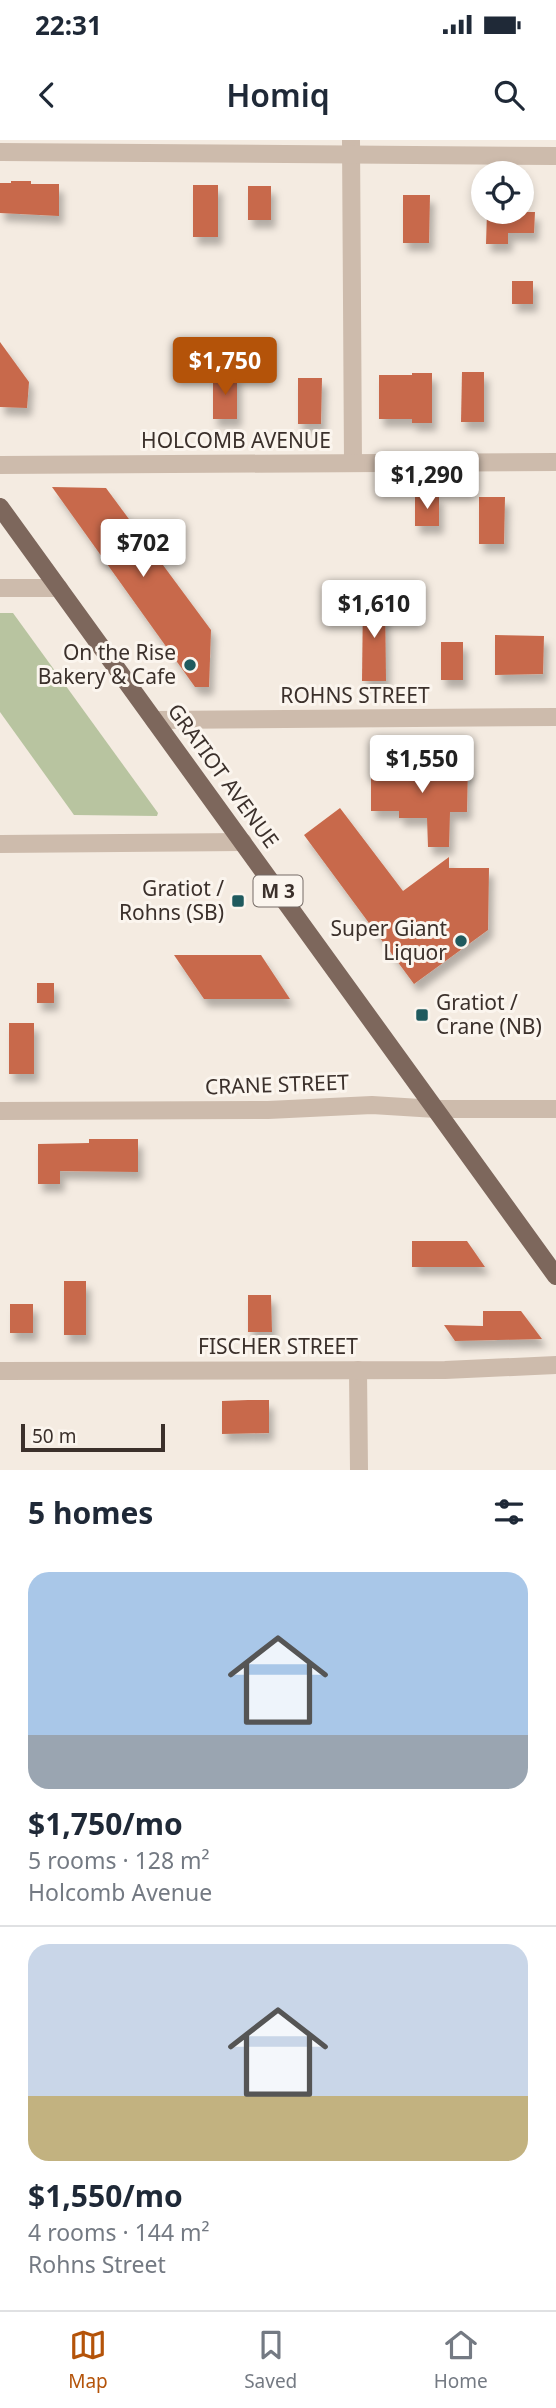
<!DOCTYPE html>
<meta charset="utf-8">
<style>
body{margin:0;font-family:"Noto Sans",sans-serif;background:#f2f2f3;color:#1f2937;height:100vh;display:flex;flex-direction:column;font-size:26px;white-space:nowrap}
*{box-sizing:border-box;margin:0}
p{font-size:23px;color:#747a83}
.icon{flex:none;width:38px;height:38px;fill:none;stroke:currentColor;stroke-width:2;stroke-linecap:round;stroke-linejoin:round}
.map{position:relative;height:1330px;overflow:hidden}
.drawer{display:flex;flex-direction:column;background:#fff;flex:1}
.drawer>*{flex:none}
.fabs{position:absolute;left:471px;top:21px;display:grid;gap:14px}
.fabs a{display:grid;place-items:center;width:63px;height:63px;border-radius:50%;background:#fff;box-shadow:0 4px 10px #0003;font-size:35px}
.scale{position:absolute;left:21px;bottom:18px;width:144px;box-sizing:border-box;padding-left:7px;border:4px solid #3b302b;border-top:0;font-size:19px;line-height:24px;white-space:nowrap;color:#3b302b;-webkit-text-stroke:5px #fbf5ee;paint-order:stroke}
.price{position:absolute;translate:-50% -60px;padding:0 16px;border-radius:7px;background:#fff;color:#222;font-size:23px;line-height:46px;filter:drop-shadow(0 2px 4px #0008)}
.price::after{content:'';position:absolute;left:50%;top:42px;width:21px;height:16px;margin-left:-10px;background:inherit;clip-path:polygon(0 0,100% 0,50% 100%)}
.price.on{background:#b45309;color:#fff}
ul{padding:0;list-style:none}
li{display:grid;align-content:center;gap:14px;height:371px;padding:0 28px}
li+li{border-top:2px solid #e0e1e3}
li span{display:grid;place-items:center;height:217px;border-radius:21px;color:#555}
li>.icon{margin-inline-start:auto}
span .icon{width:126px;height:126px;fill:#fffc;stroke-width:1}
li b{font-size:30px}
h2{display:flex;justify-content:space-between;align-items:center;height:84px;padding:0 28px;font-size:30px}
.status{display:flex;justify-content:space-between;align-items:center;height:49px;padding:0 35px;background:#fff;direction:ltr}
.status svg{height:19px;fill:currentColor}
header{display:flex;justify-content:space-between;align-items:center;height:91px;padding:0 28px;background:#fff;font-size:32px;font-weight:600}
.menu{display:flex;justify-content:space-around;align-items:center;height:98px;border-top:2px solid #e0e1e3;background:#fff;font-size:19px;color:#747a83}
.menu a{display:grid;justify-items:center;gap:4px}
.menu .on{color:#b45309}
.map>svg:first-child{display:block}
.green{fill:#b8c4a0}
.building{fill:#c8694b;filter:url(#shadow)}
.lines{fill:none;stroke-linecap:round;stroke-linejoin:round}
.minor{stroke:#cdbbac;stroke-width:18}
.primary{stroke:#7d675c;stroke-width:18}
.poi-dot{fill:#1f5a5e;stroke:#fbf5ee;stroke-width:2.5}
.labels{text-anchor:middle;stroke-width:6;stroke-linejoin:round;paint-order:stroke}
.shield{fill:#fbf5ee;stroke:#756b66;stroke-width:2}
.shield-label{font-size:19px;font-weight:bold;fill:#3b302b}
.street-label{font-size:21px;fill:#3b302b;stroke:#fbf5ee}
.poi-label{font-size:21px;fill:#3b302b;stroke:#fbf5ee;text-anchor:end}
</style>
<div class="status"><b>22:31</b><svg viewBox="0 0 49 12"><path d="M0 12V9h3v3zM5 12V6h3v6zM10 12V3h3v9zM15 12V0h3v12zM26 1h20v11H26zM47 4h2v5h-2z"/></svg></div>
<header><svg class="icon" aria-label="back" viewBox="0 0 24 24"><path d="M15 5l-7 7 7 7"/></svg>Homiq<svg class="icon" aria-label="search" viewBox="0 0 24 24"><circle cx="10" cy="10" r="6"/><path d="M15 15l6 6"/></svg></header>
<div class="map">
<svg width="556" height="1330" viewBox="0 0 556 1330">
<defs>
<filter id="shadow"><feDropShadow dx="4.5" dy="8" stdDeviation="3.5" flood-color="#0004"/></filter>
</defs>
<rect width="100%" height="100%" fill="#f4ebe1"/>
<!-- green -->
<path class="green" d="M0 473H13L158 673 157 676 74 675 0 572Z"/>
<!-- building -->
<g class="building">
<path d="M11 41H31V44H59V76L0 73V43H11Z"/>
<rect x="193" y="45" width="25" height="52"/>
<rect x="248" y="46" width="23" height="34"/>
<path d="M403 55H430L429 103H403Z"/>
<path d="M487 72H535L534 93H508V104H486Z"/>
<rect x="512" y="141" width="21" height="23"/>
<path d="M0 202 29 242 27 268 0 267Z"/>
<path d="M462 232H484V282H461Z"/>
<path d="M412 233H432V283H412V279H379V235H412Z"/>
<rect x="213" y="235" width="24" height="44"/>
<path d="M298 238H322L321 284H298Z"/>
<path d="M52 347 106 348 211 490 209 547H195Z"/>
<rect x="415" y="355" width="24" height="31"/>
<path d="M479 357H505L504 404H479Z"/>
<path d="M363 458H385L386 541H362Z"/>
<path d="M495 495 544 496 543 534 495 535Z"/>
<rect x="441" y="502" width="22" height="38"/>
<path d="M431 623H468L467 672H450L449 707H428L427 678H399V671H371V624H393V627H431Z"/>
<path d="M340 668 403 751 449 717V728H489L488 790 414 844 304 695Z"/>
<path d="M174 815H261L290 859H204Z"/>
<rect x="37" y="843" width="17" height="20"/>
<rect x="9" y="883" width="25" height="51"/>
<path d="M89 999H138V1032L60 1031V1044H38V1004L89 1003Z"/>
<path d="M412 1101H467L485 1127H412Z"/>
<rect x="64" y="1141" width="22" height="54"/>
<path d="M248 1155H271L272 1192H248Z"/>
<rect x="10" y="1164" width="23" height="29"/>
<path d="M483 1171H521L542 1199 455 1201 444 1185 483 1186Z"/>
<path d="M248 1260H269V1293L222 1294V1261Z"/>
</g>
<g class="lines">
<!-- minor -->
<g class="minor">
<path d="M351 0 353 323"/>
<path d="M0 12 556 16"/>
<path d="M0 325 556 322"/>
<path d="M0 448H59"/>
<path d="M154 580 556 577"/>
<path d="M0 704 243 702"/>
<path d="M0 971 268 970 372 965 436 969H556"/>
<path d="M358 1230 359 1330"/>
<path d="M0 1231 445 1230 556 1225"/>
</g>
<!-- primary -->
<path class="primary" d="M0 367 556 1136"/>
</g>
<!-- markers -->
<g class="poi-dot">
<circle cx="190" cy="525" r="7"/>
<rect x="231" y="754" width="14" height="14" rx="3.5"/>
<circle cx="461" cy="801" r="7"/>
<rect x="415" y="868" width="14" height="14" rx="3.5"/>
</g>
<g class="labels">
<!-- shield labels -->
<rect class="shield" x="253.5" y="735.5" width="49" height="31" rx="5"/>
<g class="shield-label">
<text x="278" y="758">M 3</text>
</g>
<!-- street labels -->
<g class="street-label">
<text x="236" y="308">HOLCOMB AVENUE</text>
<text x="355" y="563">ROHNS STREET</text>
<text transform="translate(223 636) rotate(54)" y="7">GRATIOT AVENUE</text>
<text transform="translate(277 945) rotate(-2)" y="7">CRANE STREET</text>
<text x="278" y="1214">FISCHER STREET</text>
</g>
<!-- poi labels -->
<g class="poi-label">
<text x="176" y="520">On the Rise<tspan x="176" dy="24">Bakery &amp; Cafe</tspan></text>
<text x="224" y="756">Gratiot /<tspan x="224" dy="24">Rohns (SB)</tspan></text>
<text x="447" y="796">Super Giant<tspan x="447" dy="24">Liquor</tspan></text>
<text x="436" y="870" text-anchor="start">Gratiot /<tspan x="436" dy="24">Crane (NB)</tspan></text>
</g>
</g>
</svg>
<div class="fabs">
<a><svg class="icon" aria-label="locate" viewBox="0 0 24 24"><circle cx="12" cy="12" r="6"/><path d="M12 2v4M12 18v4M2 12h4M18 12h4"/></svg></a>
</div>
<div class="scale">50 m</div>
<b class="price on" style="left:225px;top:257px">$1,750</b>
<b class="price" style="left:427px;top:371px">$1,290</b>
<b class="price" style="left:143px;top:439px">$702</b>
<b class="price" style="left:374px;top:500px">$1,610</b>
<b class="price" style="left:422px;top:655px">$1,550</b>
</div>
<section class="drawer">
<h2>5 homes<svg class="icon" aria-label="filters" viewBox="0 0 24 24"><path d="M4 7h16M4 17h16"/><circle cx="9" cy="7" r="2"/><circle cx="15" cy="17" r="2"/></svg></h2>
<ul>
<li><span style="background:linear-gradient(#a9c7e8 75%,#9aa5b1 0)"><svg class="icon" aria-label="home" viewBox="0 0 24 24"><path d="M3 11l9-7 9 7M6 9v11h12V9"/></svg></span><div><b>$1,750/mo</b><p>5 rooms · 128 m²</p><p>Holcomb Avenue</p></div></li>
<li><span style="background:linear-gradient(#c9d6e8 70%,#c2b280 0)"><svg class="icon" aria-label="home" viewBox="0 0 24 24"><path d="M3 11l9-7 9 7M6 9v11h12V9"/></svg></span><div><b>$1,550/mo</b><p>4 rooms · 144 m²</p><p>Rohns Street</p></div></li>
</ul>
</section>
<nav class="menu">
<a class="on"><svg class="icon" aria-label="map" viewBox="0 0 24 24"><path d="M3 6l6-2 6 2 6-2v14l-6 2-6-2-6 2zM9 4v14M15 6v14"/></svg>Map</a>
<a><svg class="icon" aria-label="saved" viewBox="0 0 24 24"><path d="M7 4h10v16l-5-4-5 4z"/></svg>Saved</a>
<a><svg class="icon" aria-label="home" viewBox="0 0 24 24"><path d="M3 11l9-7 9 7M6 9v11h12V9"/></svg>Home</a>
</nav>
